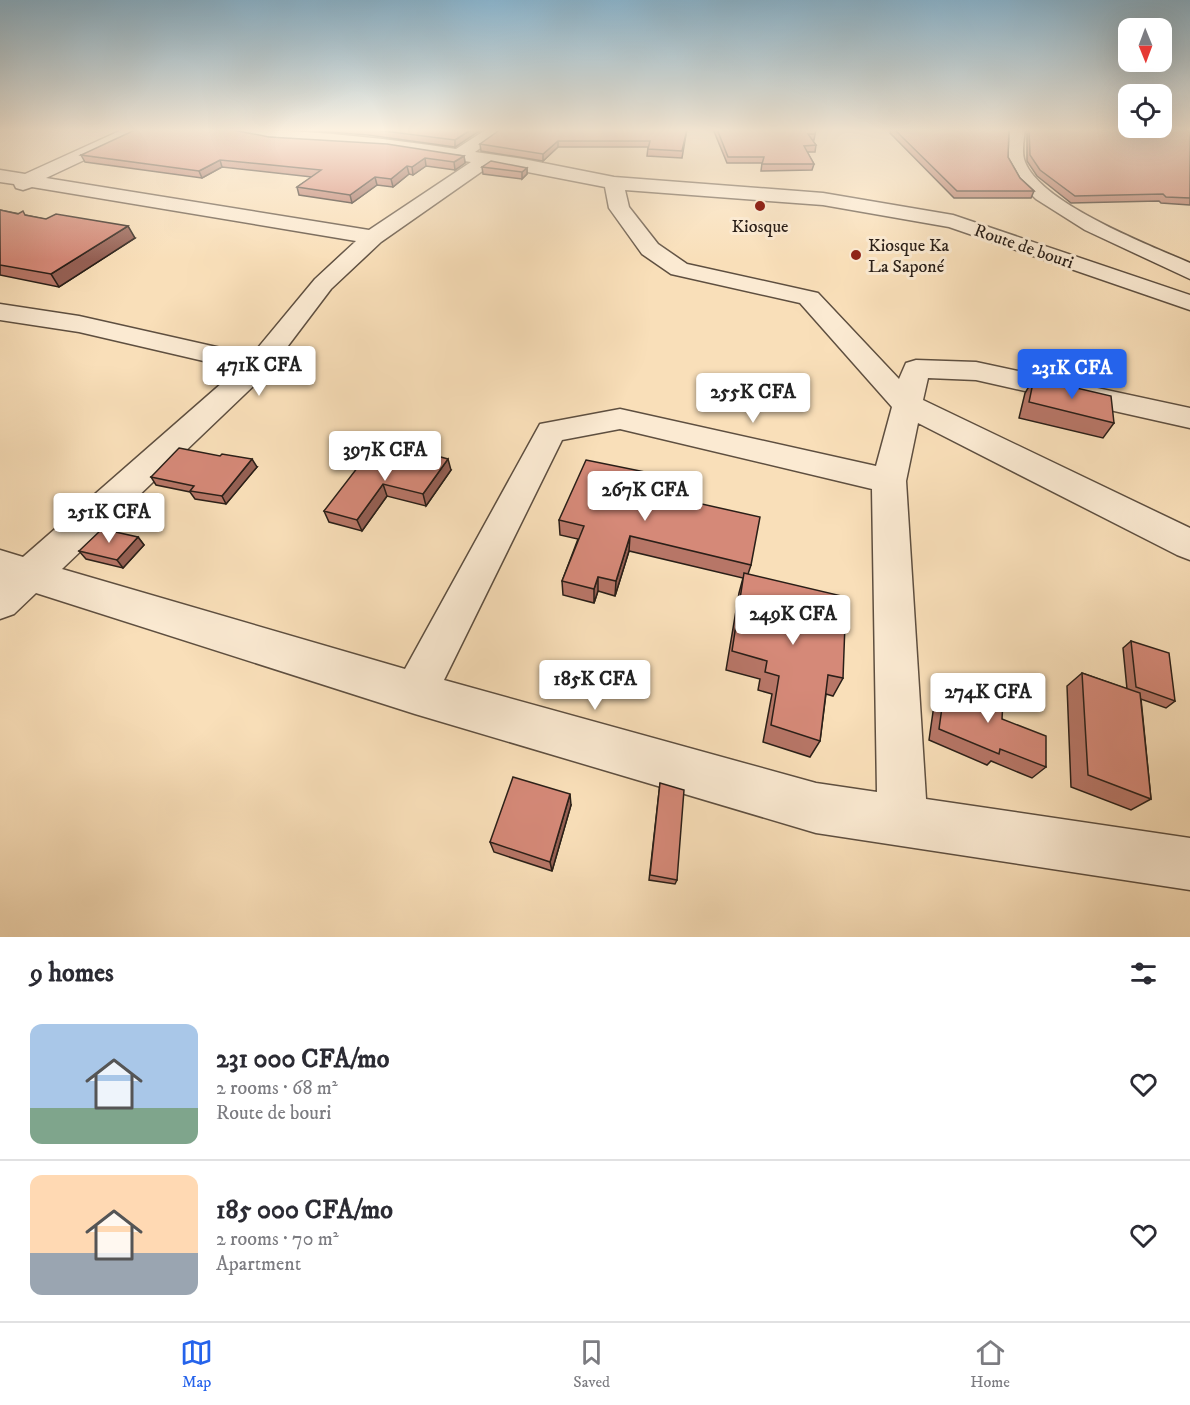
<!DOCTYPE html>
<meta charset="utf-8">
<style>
body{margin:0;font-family:"IM FELL DW Pica",serif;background:#f7f7f7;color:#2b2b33;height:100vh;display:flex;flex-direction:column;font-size:22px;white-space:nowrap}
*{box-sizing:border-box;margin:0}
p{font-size:20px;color:#7c7c81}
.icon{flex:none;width:33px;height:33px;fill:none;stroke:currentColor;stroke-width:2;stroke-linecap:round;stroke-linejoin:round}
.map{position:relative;height:937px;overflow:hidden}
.sheet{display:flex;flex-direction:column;background:#fff;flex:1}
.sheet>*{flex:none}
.needle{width:39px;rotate:179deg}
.buttons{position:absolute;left:1118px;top:18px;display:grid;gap:12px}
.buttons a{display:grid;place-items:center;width:54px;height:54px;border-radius:12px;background:#fff;box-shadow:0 6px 24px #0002;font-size:30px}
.price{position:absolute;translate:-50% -51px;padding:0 14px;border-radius:6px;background:#fff;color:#222;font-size:20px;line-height:39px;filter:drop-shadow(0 2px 3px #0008)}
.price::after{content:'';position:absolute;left:50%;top:36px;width:18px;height:14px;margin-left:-9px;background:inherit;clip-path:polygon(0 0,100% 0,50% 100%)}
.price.selected{background:#2563eb;color:#fff}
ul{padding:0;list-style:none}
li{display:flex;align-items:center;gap:18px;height:150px;padding:0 30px}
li+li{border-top:2px solid #e1e1e2}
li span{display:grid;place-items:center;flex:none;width:168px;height:120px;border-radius:12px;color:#555}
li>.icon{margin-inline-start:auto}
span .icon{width:72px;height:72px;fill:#fffc;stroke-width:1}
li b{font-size:26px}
h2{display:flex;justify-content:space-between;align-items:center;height:72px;padding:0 30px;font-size:26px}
.menu{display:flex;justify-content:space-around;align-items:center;height:84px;border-top:2px solid #e1e1e2;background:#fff;font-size:16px;color:#7c7c81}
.menu a{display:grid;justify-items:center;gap:3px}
.menu .selected{color:#2563eb}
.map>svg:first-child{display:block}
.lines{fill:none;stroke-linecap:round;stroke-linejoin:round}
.minor-casing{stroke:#5e4f40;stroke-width:3}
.minor{fill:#fbead2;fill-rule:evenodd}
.wall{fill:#b77667;stroke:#2a1f18;stroke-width:1.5}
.shaded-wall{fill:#956054;stroke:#2a1f18;stroke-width:1.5}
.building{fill:#d58978;stroke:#2a1f18;stroke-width:1.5}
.poi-dot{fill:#8f2418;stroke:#fbead2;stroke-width:2}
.labels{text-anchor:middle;stroke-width:6;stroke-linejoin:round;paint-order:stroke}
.far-poi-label{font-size:18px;fill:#2a1f18;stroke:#fbead2}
.far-street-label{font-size:18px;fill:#2a1f18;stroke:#fbead2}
</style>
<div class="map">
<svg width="1190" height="937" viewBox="0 0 1190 937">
<rect width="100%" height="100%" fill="#f9dfb9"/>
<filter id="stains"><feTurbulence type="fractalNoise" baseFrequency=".00333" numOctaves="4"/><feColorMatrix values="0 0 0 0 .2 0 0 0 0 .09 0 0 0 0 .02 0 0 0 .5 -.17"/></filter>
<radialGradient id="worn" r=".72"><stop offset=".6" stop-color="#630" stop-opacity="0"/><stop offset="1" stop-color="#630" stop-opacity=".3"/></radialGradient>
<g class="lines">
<defs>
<g id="minor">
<path d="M124 129H146L144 132 46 178 369 230 471 162C444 158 416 152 389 149 360 146 234 146 219 129 298 129 378 137 456 149L487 129H507L475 152 523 159 614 177 823 193 953 215 1190 295V310L949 227 823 205 625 190 629 207 658 244 687 264 818 293 899 379 906 363 916 360 976 362 1190 408V428L976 380 928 378 923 400 1190 528V560L1177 555 918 423 906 481 926 799 1190 838V890L816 833 415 714 36 593 14 614 0 619V550L23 557 238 369 79 332 0 320V304L79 316 252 355 315 279 356 241 32 187 23 190 16 188 14 184 0 182V170L25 174ZM491 165 605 187 609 208 642 254 671 274 800 303 892 407 876 466 620 409 540 424 405 669 62 569 269 371 331 289 381 242ZM620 429 872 489 877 792 816 783 444 680 562 440Z"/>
<path d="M1009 129H1025C1024 139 1021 152 1025 162 1042 204 1149 245 1190 263V279L1085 230 1036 199 1019 183 1007 162Z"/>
</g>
</defs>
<!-- minor casing -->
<use href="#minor" class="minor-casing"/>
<!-- minor -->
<use href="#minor" class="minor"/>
</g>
<!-- wall -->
<g class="wall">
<path d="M291 129H482L455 147 368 135Z"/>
<path d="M687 129 682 158 647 156 648 147H558L543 161 481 151 480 144Z"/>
<path d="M713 129H816L814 140H812L816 145 815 152H807L814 164 812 170 761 171 762 163H727Z"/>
<path d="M891 129H1009L1008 157 1020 178 1034 191 1031 198H954L890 133Z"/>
<path d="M1027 129H1190V205L1161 203 1159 201 1071 203 1037 176 1027 161Z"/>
<path d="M269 137 464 156 465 163 455 170 426 166 413 175 409 174 393 187 377 185 352 203 299 195 297 187 312 177 222 167 202 178 85 162 81 155Z"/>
<path d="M482 167 527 168V174L522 179 483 174Z"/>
<path d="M0 210 25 215 135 238 59 287 0 275Z"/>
<path d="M1034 378 1114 423 1103 438 1019 418 1025 393Z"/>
<path d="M257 467 226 504 195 499 190 492 156 485 151 477Z"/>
<path d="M379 467 451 470 426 506 387 496 362 531 329 522 324 511Z"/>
<path d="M668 492 667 497 751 565 748 574 843 678 833 696 826 694 820 741 810 757 763 742 772 694 758 690 760 679 726 670 739 593 743 578 629 551 615 596 598 591 594 603 563 595 562 581 578 539 560 535 559 520Z"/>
<path d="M138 537 144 545 123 568 86 559 79 551Z"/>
<path d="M1131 641 1175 701 1166 708 1141 699 1151 799 1131 810 1071 787 1067 686 1082 673 1127 689 1123 648Z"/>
<path d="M946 679 1002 719 1046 767 1032 778 991 761 987 765 929 740 936 691Z"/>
<path d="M660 783 677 880 675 884 649 880Z"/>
<path d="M571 805 552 871 494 852 490 842Z"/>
</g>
<!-- shaded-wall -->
<g class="shaded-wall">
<path d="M472 129H482L455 147V140Z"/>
<path d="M558 141V147L543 161V154Z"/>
<path d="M464 156 465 163 455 170 454 162Z"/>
<path d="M425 158 426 166 413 175 412 167Z"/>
<path d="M220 160 222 167 202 178 199 171Z"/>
<path d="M407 166 409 174 393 187 391 179Z"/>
<path d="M527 168V174L522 179V172Z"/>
<path d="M375 177 377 185 352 203 350 195Z"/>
<path d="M128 226 135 238 59 287 51 274Z"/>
<path d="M252 459 257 467 226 504 222 496Z"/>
<path d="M448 459 451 470 426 506 423 494Z"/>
<path d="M383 484 387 496 362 531 357 520Z"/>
<path d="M630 536 629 551 615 596 616 581Z"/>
<path d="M138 537 144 545 123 568 117 560Z"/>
<path d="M598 577V591L594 603V589Z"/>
<path d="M570 794 571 805 552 871 550 862Z"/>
</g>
<!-- building -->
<g class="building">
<path d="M137 129H228L269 137 387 144 464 156 454 162 425 158 412 167 407 166 391 179 375 177 350 195 297 187 321 170 220 160 199 171 81 155Z"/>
<path d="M368 129H472L455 140Z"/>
<path d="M501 129H687L682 151 648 149 650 141H558L543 154 480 144Z"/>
<path d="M717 129H816L815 134H808L816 145 804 146 814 164H762L764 157H728Z"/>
<path d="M894 129H1009L1008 157 1020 178 1034 191H957Z"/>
<path d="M1029 129H1190V198L1166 197 1163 194 1075 196 1040 170 1030 155Z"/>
<path d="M491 161 527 168 522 172 482 167Z"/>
<path d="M0 210 18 214 23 211 25 215 46 219 56 214 128 226 51 274 0 265Z"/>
<path d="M1034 378 1111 396 1114 423 1029 402Z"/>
<path d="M179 448 220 456 222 454 252 459 222 496 190 491 194 486 151 477Z"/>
<path d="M415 450 448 459 423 494 383 484 357 520 324 511 361 463 379 467 389 455 408 460Z"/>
<path d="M586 460 670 477 666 496 760 517 751 565 630 536 616 581 598 577 594 589 562 581 584 526 559 520Z"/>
<path d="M102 529 138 537 117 560 79 551Z"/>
<path d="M744 573 846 597 843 678 828 675 820 741 771 725 779 676 765 672 767 661 732 651Z"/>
<path d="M1131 641 1169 653 1175 701 1136 687Z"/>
<path d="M1082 673 1140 693 1151 799 1088 775Z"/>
<path d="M946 679 1003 701 1002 719 1046 736V767L1000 749 999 754 939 729Z"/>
<path d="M513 777 570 794 550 862 490 842Z"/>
<path d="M660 783 684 790 677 880 650 875Z"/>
</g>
<!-- sky -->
<linearGradient id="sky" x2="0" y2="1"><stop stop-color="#8ab7d2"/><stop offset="0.5" stop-color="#fcf1e0"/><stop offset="1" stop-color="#fcf1e0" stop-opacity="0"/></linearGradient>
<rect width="1190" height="260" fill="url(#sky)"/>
<!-- markers -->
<g class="poi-dot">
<circle cx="760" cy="206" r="6"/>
<circle cx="856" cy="255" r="6"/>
</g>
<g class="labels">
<!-- far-poi labels -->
<g class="far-poi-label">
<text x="760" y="232">Kiosque</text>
<text x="868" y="251" text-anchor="start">Kiosque Ka<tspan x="868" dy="21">La Saponé</tspan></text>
</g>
<!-- far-street labels -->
<g class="far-street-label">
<text transform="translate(1024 246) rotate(19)" y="6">Route de bouri</text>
</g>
</g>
<rect width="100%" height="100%" filter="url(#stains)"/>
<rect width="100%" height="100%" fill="url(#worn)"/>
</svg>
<div class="buttons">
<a><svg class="needle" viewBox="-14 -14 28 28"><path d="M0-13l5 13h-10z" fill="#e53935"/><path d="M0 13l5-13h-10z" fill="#7c7c81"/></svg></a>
<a><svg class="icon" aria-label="locate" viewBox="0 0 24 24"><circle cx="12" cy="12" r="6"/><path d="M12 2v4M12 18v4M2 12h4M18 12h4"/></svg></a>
</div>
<b class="price" style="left:259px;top:397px">471K CFA</b>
<b class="price selected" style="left:1072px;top:400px">231K CFA</b>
<b class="price" style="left:753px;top:424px">255K CFA</b>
<b class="price" style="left:385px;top:482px">397K CFA</b>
<b class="price" style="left:645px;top:522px">267K CFA</b>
<b class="price" style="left:109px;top:544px">251K CFA</b>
<b class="price" style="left:793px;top:646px">249K CFA</b>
<b class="price" style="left:595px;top:711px">185K CFA</b>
<b class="price" style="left:988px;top:724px">274K CFA</b>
</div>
<section class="sheet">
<h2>9 homes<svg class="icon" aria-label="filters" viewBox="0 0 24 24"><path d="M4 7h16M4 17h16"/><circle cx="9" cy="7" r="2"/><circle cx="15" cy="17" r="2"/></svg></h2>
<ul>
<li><span style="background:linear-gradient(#a9c7e8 70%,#7fa58c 0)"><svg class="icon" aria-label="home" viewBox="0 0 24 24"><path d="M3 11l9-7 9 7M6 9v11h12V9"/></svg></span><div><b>231 000 CFA/mo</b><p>2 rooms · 68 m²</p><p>Route de bouri</p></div><svg class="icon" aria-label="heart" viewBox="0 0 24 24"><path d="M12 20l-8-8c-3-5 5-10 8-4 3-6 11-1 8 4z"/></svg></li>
<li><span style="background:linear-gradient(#ffd9b3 65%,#9aa5b1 0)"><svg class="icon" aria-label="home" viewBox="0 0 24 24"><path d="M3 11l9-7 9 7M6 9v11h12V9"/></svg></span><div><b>185 000 CFA/mo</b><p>2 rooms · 70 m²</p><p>Apartment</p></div><svg class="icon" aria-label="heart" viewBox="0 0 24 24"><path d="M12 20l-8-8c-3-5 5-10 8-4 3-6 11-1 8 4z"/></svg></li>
</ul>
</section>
<nav class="menu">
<a class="selected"><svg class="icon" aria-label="map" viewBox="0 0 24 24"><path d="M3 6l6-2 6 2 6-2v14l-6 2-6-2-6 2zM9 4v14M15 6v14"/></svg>Map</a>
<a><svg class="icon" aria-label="saved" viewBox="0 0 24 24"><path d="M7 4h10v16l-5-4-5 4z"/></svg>Saved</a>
<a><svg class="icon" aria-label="home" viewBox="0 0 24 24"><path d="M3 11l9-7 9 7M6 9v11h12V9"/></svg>Home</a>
</nav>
